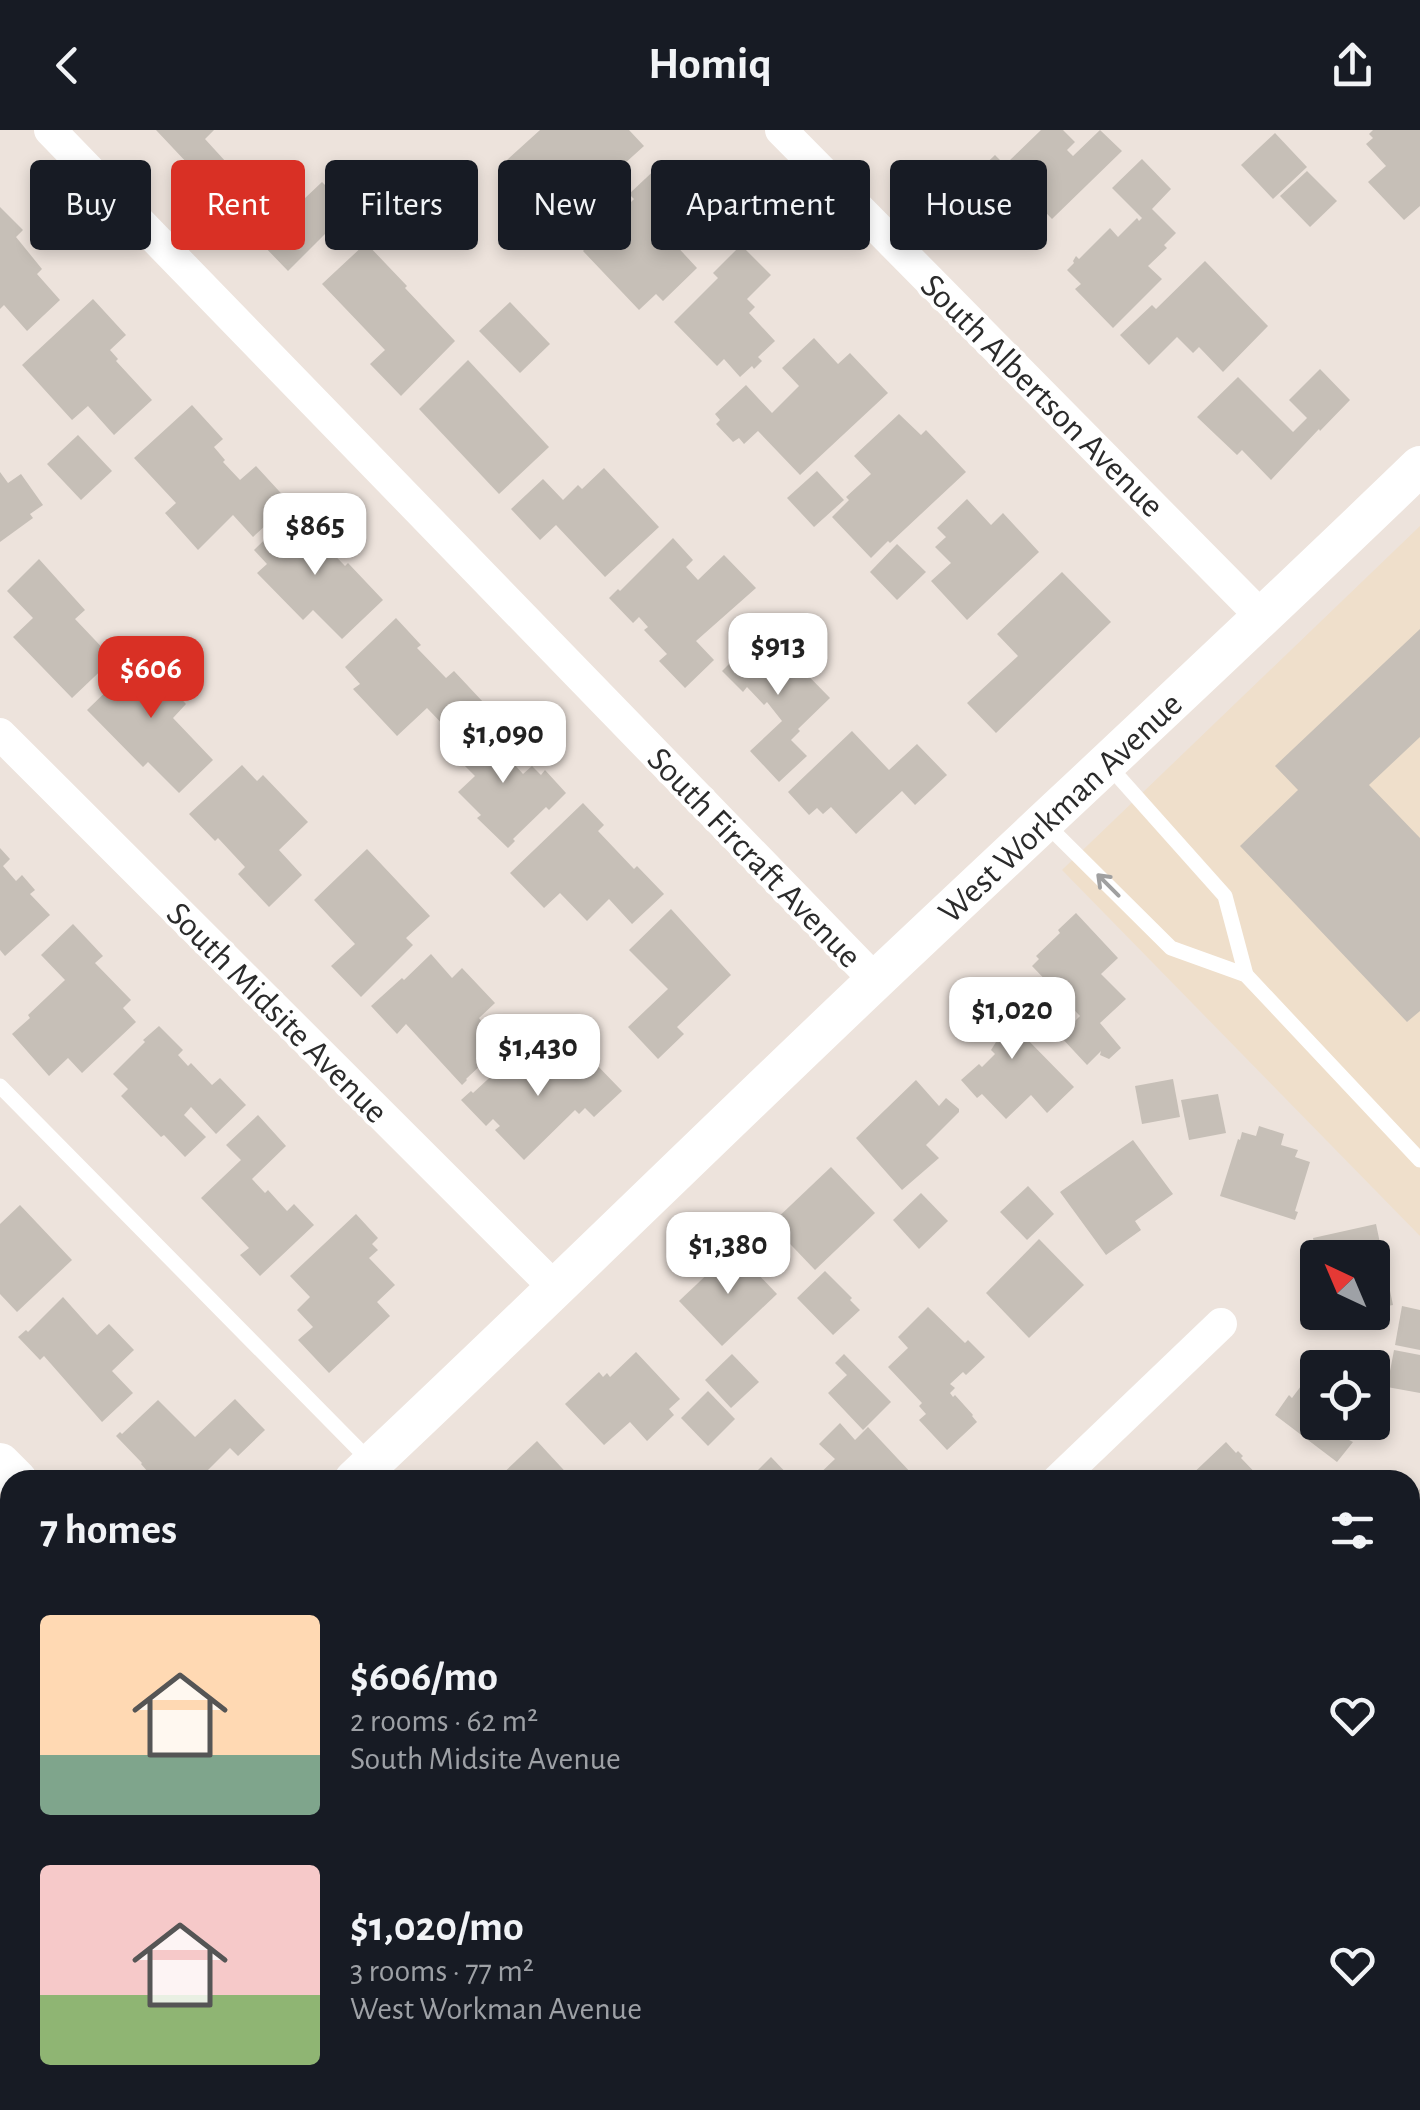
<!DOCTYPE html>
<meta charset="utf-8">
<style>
body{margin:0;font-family:"Alegreya Sans",sans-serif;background:#20242c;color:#f1f3f6;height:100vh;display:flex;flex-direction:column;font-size:38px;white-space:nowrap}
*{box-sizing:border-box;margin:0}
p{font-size:32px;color:#9ea1a6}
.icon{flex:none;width:55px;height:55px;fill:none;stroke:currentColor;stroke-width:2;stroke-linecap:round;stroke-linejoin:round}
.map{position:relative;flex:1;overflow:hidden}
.details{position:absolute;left:0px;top:1340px;width:1420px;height:640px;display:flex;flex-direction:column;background:#171b24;border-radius:30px 30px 0 0;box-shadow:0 5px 15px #0003}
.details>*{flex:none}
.banner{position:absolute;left:30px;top:30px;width:1360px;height:90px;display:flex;gap:20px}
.needle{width:65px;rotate:316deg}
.tools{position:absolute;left:1300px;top:1110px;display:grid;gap:20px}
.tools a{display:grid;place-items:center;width:90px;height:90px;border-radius:10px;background:#171b24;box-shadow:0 5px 15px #0003;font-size:50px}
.price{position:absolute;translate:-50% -85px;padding:0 22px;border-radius:20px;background:#fff;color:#222;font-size:32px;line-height:65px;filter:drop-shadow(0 2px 5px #0008)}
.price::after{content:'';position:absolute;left:50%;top:60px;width:30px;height:22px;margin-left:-15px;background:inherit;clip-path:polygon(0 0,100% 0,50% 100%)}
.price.selected{background:#d93025;color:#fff}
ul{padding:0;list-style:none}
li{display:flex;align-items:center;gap:30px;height:250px;padding:0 40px}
li span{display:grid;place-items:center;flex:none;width:280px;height:200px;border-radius:10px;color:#555}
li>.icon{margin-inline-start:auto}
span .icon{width:120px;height:120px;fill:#fffc;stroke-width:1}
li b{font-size:42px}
h2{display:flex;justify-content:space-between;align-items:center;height:120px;padding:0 40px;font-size:42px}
.pill{padding:0 35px;border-radius:10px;background:#171b24;box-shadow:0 5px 15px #0003;font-size:35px;line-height:90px}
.pill.selected{background:#d93025;color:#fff}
header{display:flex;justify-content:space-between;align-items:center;height:130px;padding:0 40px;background:#171b24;font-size:45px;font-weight:600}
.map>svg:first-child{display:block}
.education{fill:#efdfcb}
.building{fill:#c6bfb7}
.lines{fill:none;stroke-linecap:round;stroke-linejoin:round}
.service{stroke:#fff;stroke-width:15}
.minor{stroke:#fff;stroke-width:32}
.tertiary{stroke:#fff;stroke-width:40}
.oneway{stroke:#a0a0a0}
.labels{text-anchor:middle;stroke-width:8;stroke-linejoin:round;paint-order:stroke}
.street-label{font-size:35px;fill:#2b2b2b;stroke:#fff}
</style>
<header><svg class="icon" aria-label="back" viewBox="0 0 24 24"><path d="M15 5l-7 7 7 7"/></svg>Homiq<svg class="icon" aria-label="share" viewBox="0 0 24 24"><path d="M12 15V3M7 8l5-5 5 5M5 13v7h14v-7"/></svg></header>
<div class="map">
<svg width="1420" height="1980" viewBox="0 0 1420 1980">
<rect width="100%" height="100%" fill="#ede3dc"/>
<!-- education -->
<path class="education" d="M1420 396V1106L1062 740Z"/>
<!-- building -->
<g class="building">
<path d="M156 0H214L205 9 226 32 205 52Z"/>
<path d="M540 0H629L644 16 603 53 598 47 595 50 592 47 583 55 560 30 530 57 507 30Z"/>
<path d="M1041 0H1063L1075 12 1067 20 1073 26 1100 0 1122 21 1052 89 1023 59 1000 82 969 50 995 25 1005 35Z"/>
<path d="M1373 0H1420V76L1404 90 1368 52 1386 36 1366 14 1373 8 1369 4Z"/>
<path d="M1275 3 1307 37 1273 69 1241 35Z"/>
<path d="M1142 29 1171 59 1152 79 1176 103 1164 115 1167 118 1148 136 1162 149 1113 198 1075 159 1081 154 1067 140 1074 133 1073 131 1076 126 1079 129 1110 98 1118 107 1137 88 1139 91 1142 88 1112 58Z"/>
<path d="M369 31 403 66 372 96 338 62Z"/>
<path d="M662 33 692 65 664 92 676 107 672 111 697 138 663 171 656 164 639 180 583 121 634 69 629 64Z"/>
<path d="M270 37 303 70 322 52 345 75 331 90 335 94 288 141 261 113 256 119 222 83Z"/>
<path d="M1307 41 1337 71 1310 97 1280 66Z"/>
<path d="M566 60 596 90 566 119 560 113 552 120 535 103 542 96 535 89Z"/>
<path d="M0 77 23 100 16 107 42 139 37 144 60 170 27 201 4 175 0 179Z"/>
<path d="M366 113 407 156 405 158 455 211 401 266 370 234 385 220 322 154Z"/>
<path d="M741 115 771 145 747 169 755 177 749 183 775 211 758 227 762 231 754 239 752 236 740 247 724 229 717 236 674 192 718 148 713 143Z"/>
<path d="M1205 131 1268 196 1223 242 1199 217 1193 223 1177 207 1149 235 1120 205 1152 175 1156 179Z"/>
<path d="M93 169 126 205 110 220 118 229 116 231 152 270 114 305 88 276 72 290 22 235Z"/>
<path d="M510 172 550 214 520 243 479 201Z"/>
<path d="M814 208 838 234 850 223 888 263 800 345 758 301 744 314 739 308 733 312 716 294 720 290 715 284 746 255 772 283 799 256 782 238Z"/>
<path d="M468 230 549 317 499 364 419 279Z"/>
<path d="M1320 239 1350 270 1320 301 1319 299 1271 350 1242 320 1237 325 1197 287 1238 247 1293 302 1307 288 1289 270Z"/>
<path d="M192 275 223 309 214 317 225 330 223 332 240 350 256 336 290 373 253 407 233 385 198 420 165 383 176 373 134 328Z"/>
<path d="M899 284 921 305 926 300 966 342 890 413 888 411 871 428 832 387 849 370 846 367 871 344 854 326Z"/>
<path d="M78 305 112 341 81 370 47 334Z"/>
<path d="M604 338 659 397 605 447 556 395 540 410 511 379 543 349 563 370 578 355 582 359Z"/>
<path d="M817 341 844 370 814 397 787 368Z"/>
<path d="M0 342 8 353 21 344 43 375 30 384 33 388 0 412Z"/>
<path d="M967 369 991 395 1003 383 1039 422 967 490 931 451 951 433 935 417 946 407 937 398Z"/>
<path d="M293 382 345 436 348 433 383 470 342 509 313 480 303 490 257 443 267 434 254 420Z"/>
<path d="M673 408 693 430 686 437 698 450 724 425 756 458 696 511 714 530 685 558 659 531 667 524 644 500 648 497 639 487 633 493 609 468 618 459 620 461Z"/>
<path d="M897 414 926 442 897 470 870 442Z"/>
<path d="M39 429 85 480 75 489 113 529 72 568 13 507 33 488 7 461Z"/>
<path d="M1062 442 1111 492 996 603 967 573 1018 526 997 504Z"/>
<path d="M396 488 421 515 417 518 446 548 454 541 483 572 451 603 427 578 397 606 353 559 360 554 345 537Z"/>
<path d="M772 493 793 514 785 522 830 568 798 599 800 601 791 610 807 626 779 652 750 621 782 591 767 572 764 575 747 557 743 562 722 541 733 530 735 533 761 508 759 505Z"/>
<path d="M1420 499V607L1369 655 1420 708V881L1407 892 1240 716 1298 660 1275 636Z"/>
<path d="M152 517 179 544 168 555 186 574 173 588 213 630 179 663 148 632 143 637 87 580Z"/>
<path d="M482 592 508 619 504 623 523 644 532 636 541 645 545 640 566 663 549 680 546 677 513 709 515 711 508 718 477 688 481 685 458 662 475 646 451 622Z"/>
<path d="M852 601 889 640 917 614 947 645 915 675 902 661 856 704 831 677 823 684 817 678 809 685 788 662Z"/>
<path d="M242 635 257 651 263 645 308 692 279 720 302 745 269 777 238 744 245 737 218 708 215 711 189 684Z"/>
<path d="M583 673 604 695 598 701 634 739 637 736 664 764 632 794 609 769 587 791 560 763 544 778 510 743Z"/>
<path d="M0 718 10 729 3 736 16 751 22 745 35 760 30 764 50 785 5 826 0 820Z"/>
<path d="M367 719 430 786 406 808 413 815 361 867 331 836 355 814 314 770Z"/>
<path d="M671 779 731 845 677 897 684 904 658 929 628 897 668 859 629 820Z"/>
<path d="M1076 783 1118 828 1101 844 1126 869 1100 893 1121 918 1109 929 1100 925 1101 921 1087 935 1060 906 1080 886 1032 836 1039 829 1036 826 1060 803 1058 800Z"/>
<path d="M73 794 103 826 95 833 131 870 123 878 136 892 82 943 68 928 49 946 12 904 30 888 28 885 65 850 41 825Z"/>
<path d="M431 824 452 848 462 838 495 873 479 888 488 901 490 899 500 909 498 912 501 916 466 949 467 950 462 955 406 894 397 904 371 876 402 848 404 850Z"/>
<path d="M995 856 1025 888 1020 893 1027 901 1023 905 1074 957 1047 983 1031 965 1006 989 982 964 977 968 961 950 979 934 982 937 995 924 991 920 996 912 984 902 986 900 968 882Z"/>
<path d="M159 896 183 920 178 925 188 936 191 933 212 955 220 948 246 975 216 1004 191 977 184 985 206 1007 185 1027 164 1005 161 1007 121 966 128 959 113 944 145 912 143 910Z"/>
<path d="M549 921 574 947 592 930 622 961 594 987 585 978 579 984 575 980 524 1030 495 1000 500 996 493 989 486 996 461 970 471 961 473 963 514 925 529 940Z"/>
<path d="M1173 949 1180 987 1142 994 1135 956Z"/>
<path d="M916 950 939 976 946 968 959 979V982L926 1015 939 1028 902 1060 856 1008Z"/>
<path d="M1218 964 1226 1003 1189 1010 1181 970Z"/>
<path d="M258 985 286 1016 252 1049 265 1063 268 1060 287 1081 294 1074 314 1095 260 1146 240 1125 249 1118 201 1068 241 1030 226 1015Z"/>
<path d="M1259 996 1284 1004 1281 1015 1298 1020 1295 1027 1310 1032 1295 1081 1298 1082 1295 1090 1220 1066 1238 1009 1240 1010 1242 1002 1256 1006Z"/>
<path d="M1133 1010 1173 1064 1135 1091 1141 1100 1106 1125 1060 1062Z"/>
<path d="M831 1037 875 1083 815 1140 771 1094Z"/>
<path d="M1028 1056 1054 1084 1027 1110 1000 1082Z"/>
<path d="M921 1063 948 1091 919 1119 893 1090Z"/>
<path d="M20 1075 72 1130 17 1182 0 1164V1094Z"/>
<path d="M356 1084 378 1108 372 1114 378 1120 369 1128 395 1155 377 1172 390 1186 329 1243 298 1210 313 1197 297 1180 310 1167 290 1146Z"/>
<path d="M1376 1094 1393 1175 1372 1179V1128H1317L1313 1108Z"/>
<path d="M1039 1109 1084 1155 1029 1208 986 1163Z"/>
<path d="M734 1119 777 1164 722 1216 679 1171Z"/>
<path d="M825 1141 852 1168 850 1170 860 1180 833 1205 797 1168Z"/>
<path d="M63 1167 97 1205 109 1194 134 1220 112 1241 133 1263 102 1292 44 1226 40 1230 18 1207 26 1200 28 1202Z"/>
<path d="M1402 1176 1420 1180V1220L1395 1215Z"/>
<path d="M928 1177 965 1213 968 1210 985 1227 966 1245 963 1242 950 1254 955 1258 950 1263 953 1267 955 1265 973 1285 972 1286 977 1292 947 1320 919 1290 926 1284 919 1276 922 1273 888 1237 908 1218 898 1207Z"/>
<path d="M1394 1220 1420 1225V1263L1387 1257Z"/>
<path d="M636 1222 680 1269 669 1279 674 1285 647 1311 630 1292 604 1315 565 1274 599 1242 603 1247 607 1243 610 1247Z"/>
<path d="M732 1224 759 1252 731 1278 705 1250Z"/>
<path d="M844 1224 891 1272 863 1300 828 1263 847 1245 835 1233Z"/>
<path d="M1313 1240 1318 1244V1292H1362L1349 1310 1353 1312 1337 1332 1275 1285 1289 1265 1292 1268Z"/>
<path d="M708 1261 735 1289 708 1316 681 1288Z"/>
<path d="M235 1269 265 1300 238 1326 230 1318 198 1350H159L150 1341 148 1342 141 1334 142 1333 116 1306 120 1302 122 1304 158 1270 195 1307Z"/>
<path d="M840 1293 855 1310 868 1297 913 1345 907 1350H813L835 1329 819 1314Z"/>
<path d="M537 1311 573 1350H496Z"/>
<path d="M1226 1312 1236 1323 1238 1321 1243 1326 1241 1328 1262 1350H1186Z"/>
<path d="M771 1327 793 1350H748Z"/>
<path d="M1415 1357 1417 1361 1420 1359V1453L1410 1440V1361Z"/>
<path d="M0 1505 10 1516V1530L5 1535 7 1538 0 1545Z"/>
<path d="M1420 1745V1801L1410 1790V1754Z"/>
<path d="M10 1853V1930L0 1922V1858L3 1860Z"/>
<path d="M209 1970H262L272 1980H218Z"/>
<path d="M1263 1970H1339L1343 1974 1337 1980H1278L1274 1976 1272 1979Z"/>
</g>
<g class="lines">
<!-- service -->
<g class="service">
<path d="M1109 636 1225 766 1246 845"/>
<path d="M1045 693 1171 818 1246 845 1420 1030"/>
<path d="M0 956 369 1330"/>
</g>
<!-- minor -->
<g class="minor">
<path d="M50 0 875 850"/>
<path d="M781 0 1263 488"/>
<path d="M0 604 556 1159"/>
<path d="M1058 1350 1221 1194"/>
<path d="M1410 1628 1420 1619"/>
<path d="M745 1970 755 1980"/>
<path d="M441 1980 452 1970"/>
<path d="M1033 1980 1044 1970"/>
</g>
<!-- tertiary -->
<g class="tertiary">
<path d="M0 1333 17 1350"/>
<path id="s1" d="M354 1350C530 1185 702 1015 877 849 1058 678 1241 509 1420 336"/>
<path d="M0 1680 10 1671"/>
<path d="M619 1970 628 1980"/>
</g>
</g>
<!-- one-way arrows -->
<defs><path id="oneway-shaft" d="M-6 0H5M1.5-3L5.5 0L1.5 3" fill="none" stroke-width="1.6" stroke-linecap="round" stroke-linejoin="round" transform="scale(2.5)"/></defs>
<use class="oneway" href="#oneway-shaft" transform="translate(1108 755) rotate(-135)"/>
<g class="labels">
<!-- street labels -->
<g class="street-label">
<text transform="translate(1043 265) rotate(45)" y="12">South Albertson Avenue</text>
<text dy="12" stroke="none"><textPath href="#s1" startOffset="975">West Workman Avenue</textPath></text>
<text transform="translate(755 727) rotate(46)" y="12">South Fircraft Avenue</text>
<text transform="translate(278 882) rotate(45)" y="12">South Midsite Avenue</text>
</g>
</g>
</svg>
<div class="tools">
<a><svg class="needle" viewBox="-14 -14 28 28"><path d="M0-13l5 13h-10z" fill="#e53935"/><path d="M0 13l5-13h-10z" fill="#9ea1a6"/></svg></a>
<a><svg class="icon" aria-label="locate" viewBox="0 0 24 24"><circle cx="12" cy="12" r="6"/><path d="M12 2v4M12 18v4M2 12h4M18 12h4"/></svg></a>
</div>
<b class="price" style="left:315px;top:448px">$865</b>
<b class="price" style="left:778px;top:568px">$913</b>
<b class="price selected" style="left:151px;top:591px">$606</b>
<b class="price" style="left:503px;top:656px">$1,090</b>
<b class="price" style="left:1012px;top:932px">$1,020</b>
<b class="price" style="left:538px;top:969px">$1,430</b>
<b class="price" style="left:728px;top:1167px">$1,380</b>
<div class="banner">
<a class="pill">Buy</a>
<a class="pill selected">Rent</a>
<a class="pill">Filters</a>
<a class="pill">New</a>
<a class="pill">Apartment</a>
<a class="pill">House</a>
</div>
<section class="details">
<h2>7 homes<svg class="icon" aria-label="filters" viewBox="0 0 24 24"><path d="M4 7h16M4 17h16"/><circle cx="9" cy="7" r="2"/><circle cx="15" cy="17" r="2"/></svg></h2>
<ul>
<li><span style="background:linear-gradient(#ffd9b3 70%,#7fa58c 0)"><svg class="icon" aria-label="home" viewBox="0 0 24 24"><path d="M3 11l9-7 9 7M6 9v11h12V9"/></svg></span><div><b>$606/mo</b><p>2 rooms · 62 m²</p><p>South Midsite Avenue</p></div><svg class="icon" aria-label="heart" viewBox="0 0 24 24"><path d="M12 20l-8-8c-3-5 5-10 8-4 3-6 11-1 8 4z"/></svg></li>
<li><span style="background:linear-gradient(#f6c9c9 65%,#8fb573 0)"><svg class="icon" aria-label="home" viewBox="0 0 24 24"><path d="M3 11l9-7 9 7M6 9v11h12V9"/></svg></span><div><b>$1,020/mo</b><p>3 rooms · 77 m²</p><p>West Workman Avenue</p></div><svg class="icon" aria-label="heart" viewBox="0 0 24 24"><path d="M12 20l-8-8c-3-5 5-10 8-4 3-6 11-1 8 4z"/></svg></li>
</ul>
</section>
</div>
